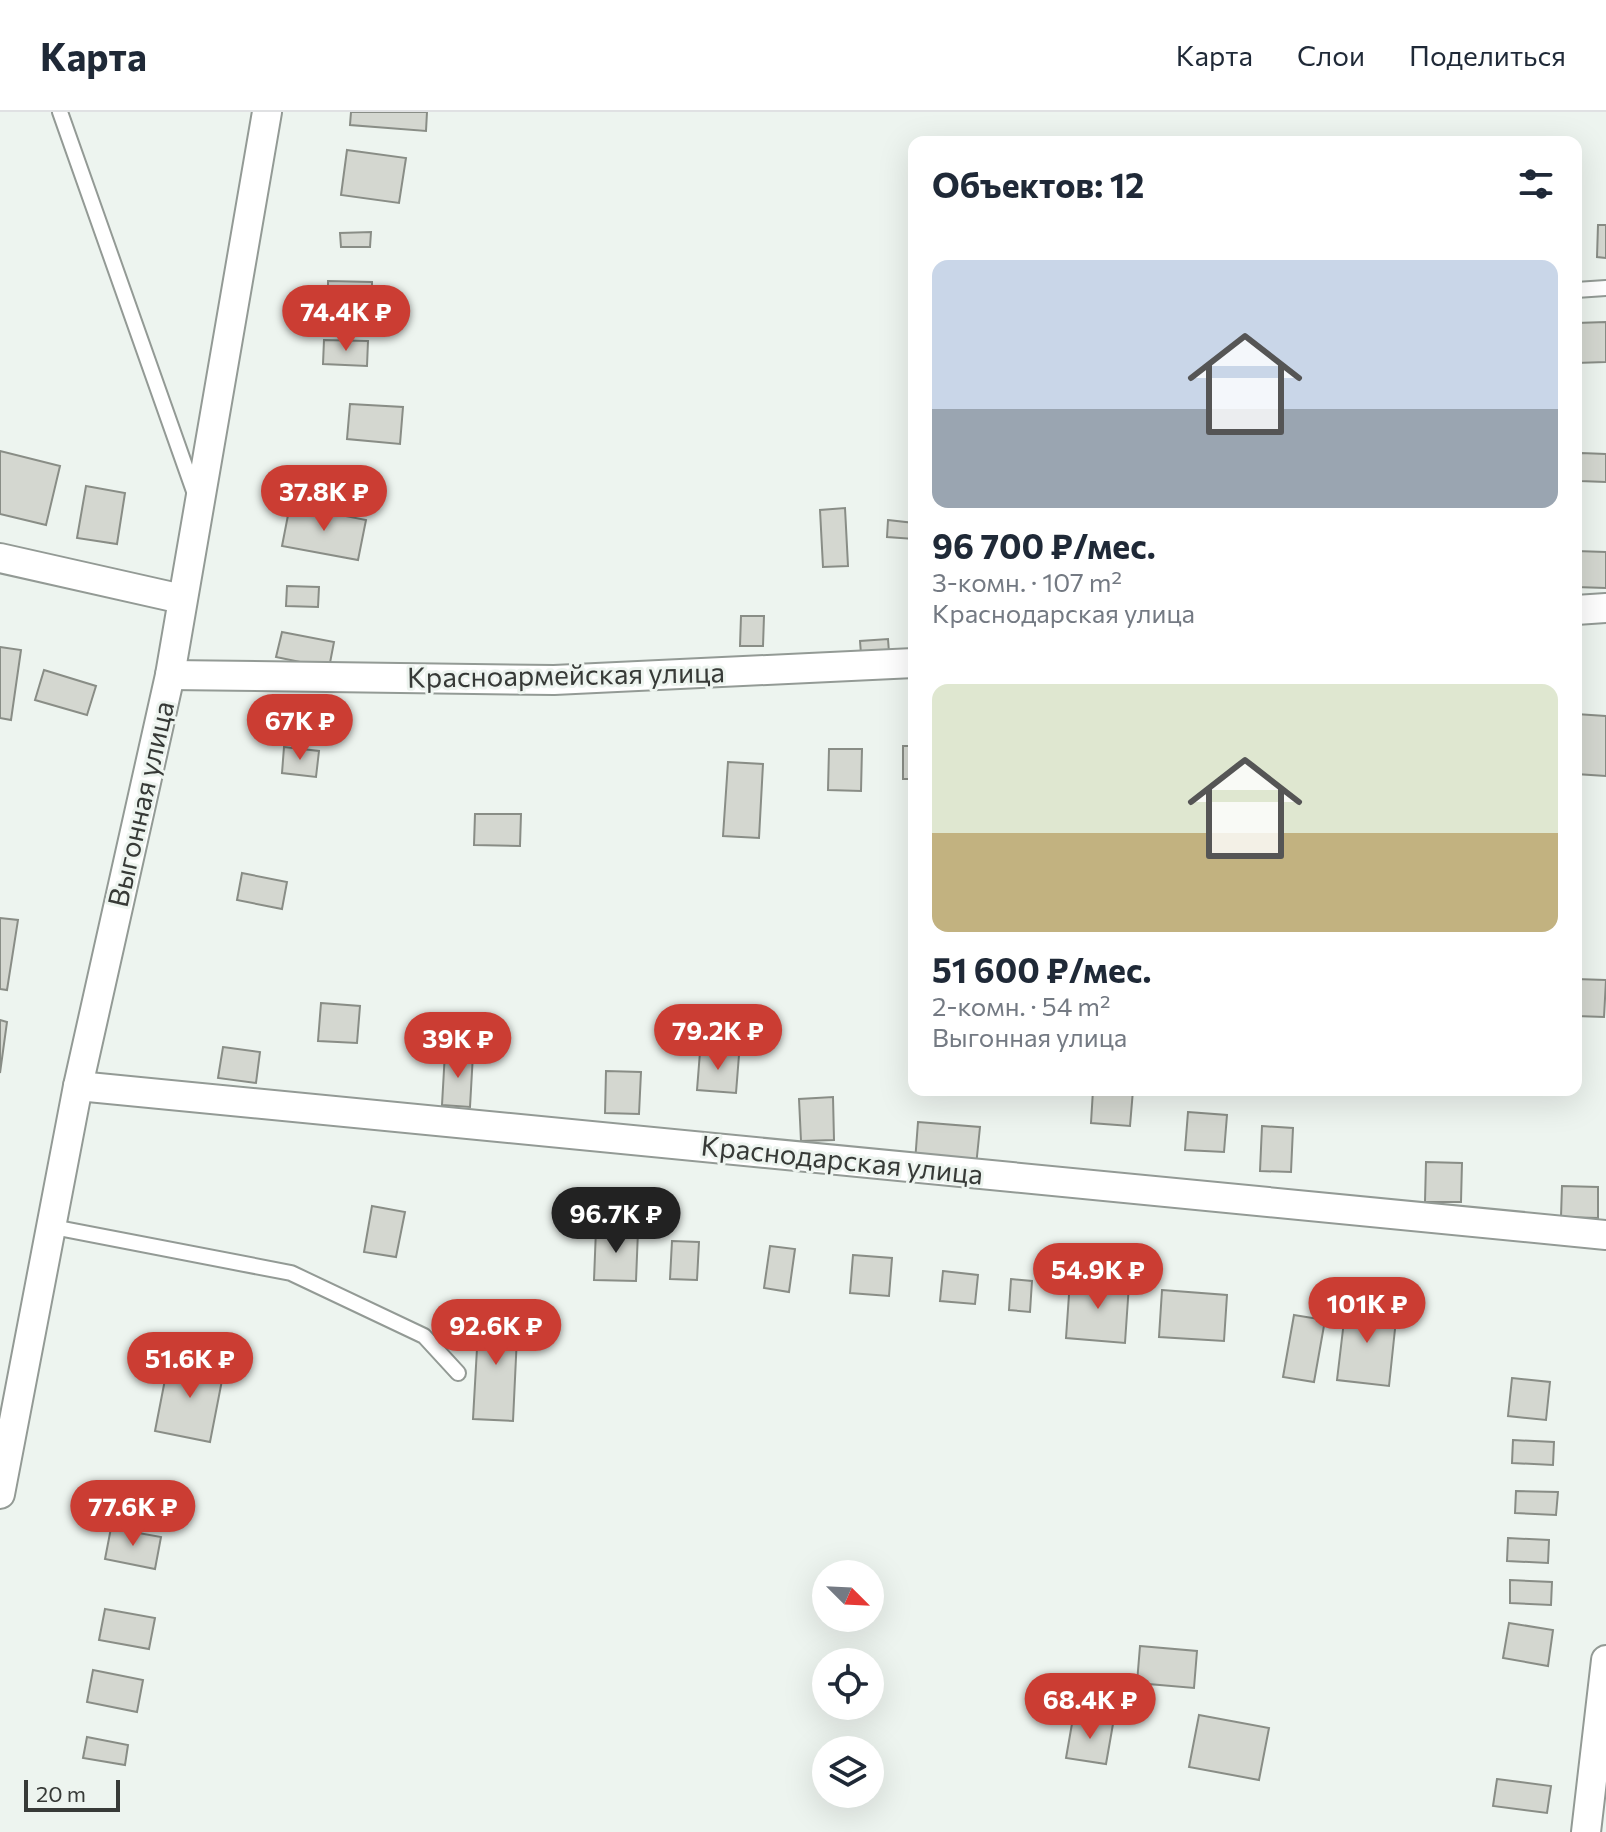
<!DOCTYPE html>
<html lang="ru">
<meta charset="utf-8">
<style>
body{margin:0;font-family:Commissioner,sans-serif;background:#f2f2f3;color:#1f2937;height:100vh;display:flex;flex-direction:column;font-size:30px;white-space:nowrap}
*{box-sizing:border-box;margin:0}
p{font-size:26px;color:#747a83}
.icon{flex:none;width:44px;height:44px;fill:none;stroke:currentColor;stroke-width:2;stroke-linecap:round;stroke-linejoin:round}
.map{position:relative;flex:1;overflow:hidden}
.drawer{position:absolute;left:908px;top:24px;width:674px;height:960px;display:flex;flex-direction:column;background:#fff;border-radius:16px;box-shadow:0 8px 32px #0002}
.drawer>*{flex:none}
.needle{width:52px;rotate:114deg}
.tools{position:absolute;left:812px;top:1448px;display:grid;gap:16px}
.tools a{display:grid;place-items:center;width:72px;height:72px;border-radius:50%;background:#fff;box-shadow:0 8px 32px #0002;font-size:40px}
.scale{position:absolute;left:24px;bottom:20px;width:96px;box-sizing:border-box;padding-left:8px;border:4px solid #373a37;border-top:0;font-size:22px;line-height:28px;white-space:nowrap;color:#373a37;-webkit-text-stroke:6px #edf4ef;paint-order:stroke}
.price{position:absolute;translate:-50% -68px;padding:0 18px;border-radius:28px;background:#cb3d33;color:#fff;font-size:26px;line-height:52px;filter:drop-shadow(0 2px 4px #0008)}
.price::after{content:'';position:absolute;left:50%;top:48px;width:24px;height:18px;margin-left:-12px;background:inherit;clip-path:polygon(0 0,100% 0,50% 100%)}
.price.on{background:#222;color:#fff}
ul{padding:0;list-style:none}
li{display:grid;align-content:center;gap:16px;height:424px;padding:0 24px}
li span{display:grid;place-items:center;height:248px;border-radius:16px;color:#555}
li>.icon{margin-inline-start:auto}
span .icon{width:144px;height:144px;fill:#fffc;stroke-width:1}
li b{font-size:34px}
h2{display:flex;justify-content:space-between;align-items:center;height:96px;padding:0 24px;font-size:34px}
header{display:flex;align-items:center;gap:48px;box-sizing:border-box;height:112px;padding:0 40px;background:#fff;border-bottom:2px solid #e0e1e3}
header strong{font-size:38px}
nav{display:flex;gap:44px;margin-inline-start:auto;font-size:28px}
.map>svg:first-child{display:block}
.building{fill:#d4d7d0;stroke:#898d86;stroke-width:2}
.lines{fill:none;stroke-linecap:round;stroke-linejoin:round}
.service-casing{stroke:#939a95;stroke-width:18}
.minor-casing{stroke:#939a95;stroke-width:32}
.service{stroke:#fff;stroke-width:14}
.minor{stroke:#fff;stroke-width:28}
.labels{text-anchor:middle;stroke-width:6;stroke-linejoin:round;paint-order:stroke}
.street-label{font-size:28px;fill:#373a37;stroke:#edf4ef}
</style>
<header>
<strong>Карта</strong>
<nav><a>Карта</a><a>Слои</a><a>Поделиться</a></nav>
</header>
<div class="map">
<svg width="1606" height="1720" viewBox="0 0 1606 1720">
<rect width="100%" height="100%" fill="#edf4ef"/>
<!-- building -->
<g class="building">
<path d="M351 0H427L426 19 350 13Z"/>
<path d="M347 38 406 46 399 91 341 83Z"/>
<path d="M1598 113H1606V146L1597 145Z"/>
<path d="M371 120 370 135H341L340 121Z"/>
<path d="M328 169 372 170V187L328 185Z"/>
<path d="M1606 210V250L1576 251V211Z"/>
<path d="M324 228 368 229 367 254 323 252Z"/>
<path d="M350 292 403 295 400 332 347 327Z"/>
<path d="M0 339 60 354 46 413 0 402Z"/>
<path d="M1581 341 1606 342V370L1580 369Z"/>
<path d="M86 374 125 381 117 432 77 426Z"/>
<path d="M290 393 366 408 358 448 282 434Z"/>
<path d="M845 396 848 454 823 455 820 398Z"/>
<path d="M888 408 914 411V427L887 425Z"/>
<path d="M1576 439 1606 440V476L1576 475Z"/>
<path d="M287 474 319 475 318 495 286 494Z"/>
<path d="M741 504H764L763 534H740Z"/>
<path d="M282 520 334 530 329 556 276 545Z"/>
<path d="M888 527 890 554 862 555 860 529Z"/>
<path d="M0 535 21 538 11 608 0 606Z"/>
<path d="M44 558 96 574 87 603 35 588Z"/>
<path d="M1576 602 1606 604V664L1576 662Z"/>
<rect x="903" y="634" width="11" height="33"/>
<path d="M284 635 319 639 316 665 282 661Z"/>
<path d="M829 637H862L861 679 828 678Z"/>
<path d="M728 650 763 652 759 726 723 724Z"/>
<path d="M475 702H521L520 734 474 733Z"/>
<path d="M242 761 287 770 282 797 237 788Z"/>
<path d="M0 806 18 808 7 878 0 877Z"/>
<path d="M1576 867 1606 868 1604 905 1576 904Z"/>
<path d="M321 891 360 894 357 931 318 929Z"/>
<path d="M0 908 7 910 0 961Z"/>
<path d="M223 935 260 940 256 971 218 966Z"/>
<path d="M445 940 473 942 470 995 442 993Z"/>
<path d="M700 940 739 943 736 981 697 978Z"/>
<path d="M606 959 641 960 639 1002 605 1001Z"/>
<path d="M1093 978H1133L1130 1014 1091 1011Z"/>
<path d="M833 985 834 1028 801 1029 799 987Z"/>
<path d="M1188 1000 1227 1003 1224 1040 1185 1038Z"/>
<path d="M918 1010 980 1015 976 1054 915 1050Z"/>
<path d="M1262 1014 1293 1016 1291 1060 1260 1059Z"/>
<path d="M1426 1050 1462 1051 1461 1090H1425Z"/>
<path d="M1562 1074 1598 1075V1106L1561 1105Z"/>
<path d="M372 1094 405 1100 396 1145 364 1140Z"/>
<path d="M596 1117 638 1119 636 1169 594 1168Z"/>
<path d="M672 1129 699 1130 697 1168 670 1167Z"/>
<path d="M770 1134 795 1137 789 1180 764 1176Z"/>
<path d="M853 1143 892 1146 889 1184 850 1181Z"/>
<path d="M943 1159 978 1163 975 1192 940 1189Z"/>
<path d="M1011 1167 1032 1169 1030 1200 1009 1198Z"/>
<path d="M1070 1168 1129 1172 1125 1231 1066 1226Z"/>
<path d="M1162 1178 1227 1183 1224 1229 1159 1225Z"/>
<path d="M1346 1192 1397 1198 1389 1274 1337 1268Z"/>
<path d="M479 1201 518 1203 513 1309 473 1307Z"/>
<path d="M1294 1203 1325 1208 1314 1270 1283 1265Z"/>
<path d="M169 1247 224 1258 210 1330 155 1319Z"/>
<path d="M1512 1266 1550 1270 1546 1308 1508 1304Z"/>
<path d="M1513 1328 1554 1330 1553 1353 1512 1351Z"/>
<path d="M1516 1379 1558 1380 1556 1403 1515 1401Z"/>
<path d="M111 1416 161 1425 155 1457 105 1447Z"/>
<path d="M1508 1426 1549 1428 1548 1451 1507 1449Z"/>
<path d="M1510 1468 1552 1470 1551 1493 1510 1491Z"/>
<path d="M105 1497 155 1506 149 1537 99 1528Z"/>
<path d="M1509 1511 1553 1518 1548 1554 1503 1546Z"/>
<path d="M1140 1534 1197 1539 1194 1576 1137 1571Z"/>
<path d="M93 1558 143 1568 137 1600 87 1590Z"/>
<path d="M1199 1603 1269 1616 1259 1668 1189 1655Z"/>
<path d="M1073 1606 1113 1612 1106 1652 1066 1646Z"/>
<path d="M87 1625 128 1633 125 1653 83 1646Z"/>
<path d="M1497 1667 1551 1674 1547 1701 1493 1694Z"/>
</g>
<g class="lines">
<defs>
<g id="service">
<path d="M60 0 196 385"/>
<path d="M1576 178 1606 176"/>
<path d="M53 1115 291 1161 424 1224 458 1261"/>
</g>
<g id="minor">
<path d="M0 446 182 487"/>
<path d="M1576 498 1606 496"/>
<path d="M170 563 554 568 914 551"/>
<path d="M78 974 1606 1123"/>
<path d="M0 1382 78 974 170 563 267 0"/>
<path d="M1586 1720 1606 1548"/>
</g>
</defs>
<!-- service casing -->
<use href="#service" class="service-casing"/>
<!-- minor casing -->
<use href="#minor" class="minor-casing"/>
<!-- service -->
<use href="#service" class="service"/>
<!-- minor -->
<use href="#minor" class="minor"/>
</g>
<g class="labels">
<!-- street labels -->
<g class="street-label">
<text transform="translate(566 563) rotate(-1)" y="10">Красноармейская улица</text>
<text transform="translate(141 692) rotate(-77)" y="10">Выгонная улица</text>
<text transform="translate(842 1048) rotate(6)" y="10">Краснодарская улица</text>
</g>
</g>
</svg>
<div class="tools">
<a><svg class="needle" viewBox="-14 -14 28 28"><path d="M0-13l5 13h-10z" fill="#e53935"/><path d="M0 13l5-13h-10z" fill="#747a83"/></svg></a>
<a><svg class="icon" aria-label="locate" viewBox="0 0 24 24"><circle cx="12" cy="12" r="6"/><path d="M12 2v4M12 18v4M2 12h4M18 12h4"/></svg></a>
<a><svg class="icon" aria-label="layers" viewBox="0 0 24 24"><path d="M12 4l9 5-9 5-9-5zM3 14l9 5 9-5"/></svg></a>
</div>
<div class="scale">20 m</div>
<b class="price" style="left:346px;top:241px">74.4K ₽</b>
<b class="price" style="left:324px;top:421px">37.8K ₽</b>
<b class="price" style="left:300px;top:650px">67K ₽</b>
<b class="price" style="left:718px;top:960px">79.2K ₽</b>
<b class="price" style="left:458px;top:968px">39K ₽</b>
<b class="price on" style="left:616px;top:1143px">96.7K ₽</b>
<b class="price" style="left:1098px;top:1199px">54.9K ₽</b>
<b class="price" style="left:1367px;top:1233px">101K ₽</b>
<b class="price" style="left:496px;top:1255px">92.6K ₽</b>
<b class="price" style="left:190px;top:1288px">51.6K ₽</b>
<b class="price" style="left:133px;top:1436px">77.6K ₽</b>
<b class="price" style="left:1090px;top:1629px">68.4K ₽</b>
<section class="drawer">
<h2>Объектов: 12<svg class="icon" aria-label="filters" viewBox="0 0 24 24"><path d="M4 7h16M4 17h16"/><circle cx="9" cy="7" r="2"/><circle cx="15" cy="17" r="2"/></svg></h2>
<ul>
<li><span style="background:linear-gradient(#c9d6e8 60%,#9aa5b1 0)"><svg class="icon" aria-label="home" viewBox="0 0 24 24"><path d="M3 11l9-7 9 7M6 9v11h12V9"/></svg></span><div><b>96 700 ₽/мес.</b><p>3-комн. · 107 m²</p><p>Краснодарская улица</p></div></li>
<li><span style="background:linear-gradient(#dfe7d0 60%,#c2b280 0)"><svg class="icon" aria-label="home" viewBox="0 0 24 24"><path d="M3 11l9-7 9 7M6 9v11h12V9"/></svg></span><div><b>51 600 ₽/мес.</b><p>2-комн. · 54 m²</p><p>Выгонная улица</p></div></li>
</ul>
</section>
</div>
